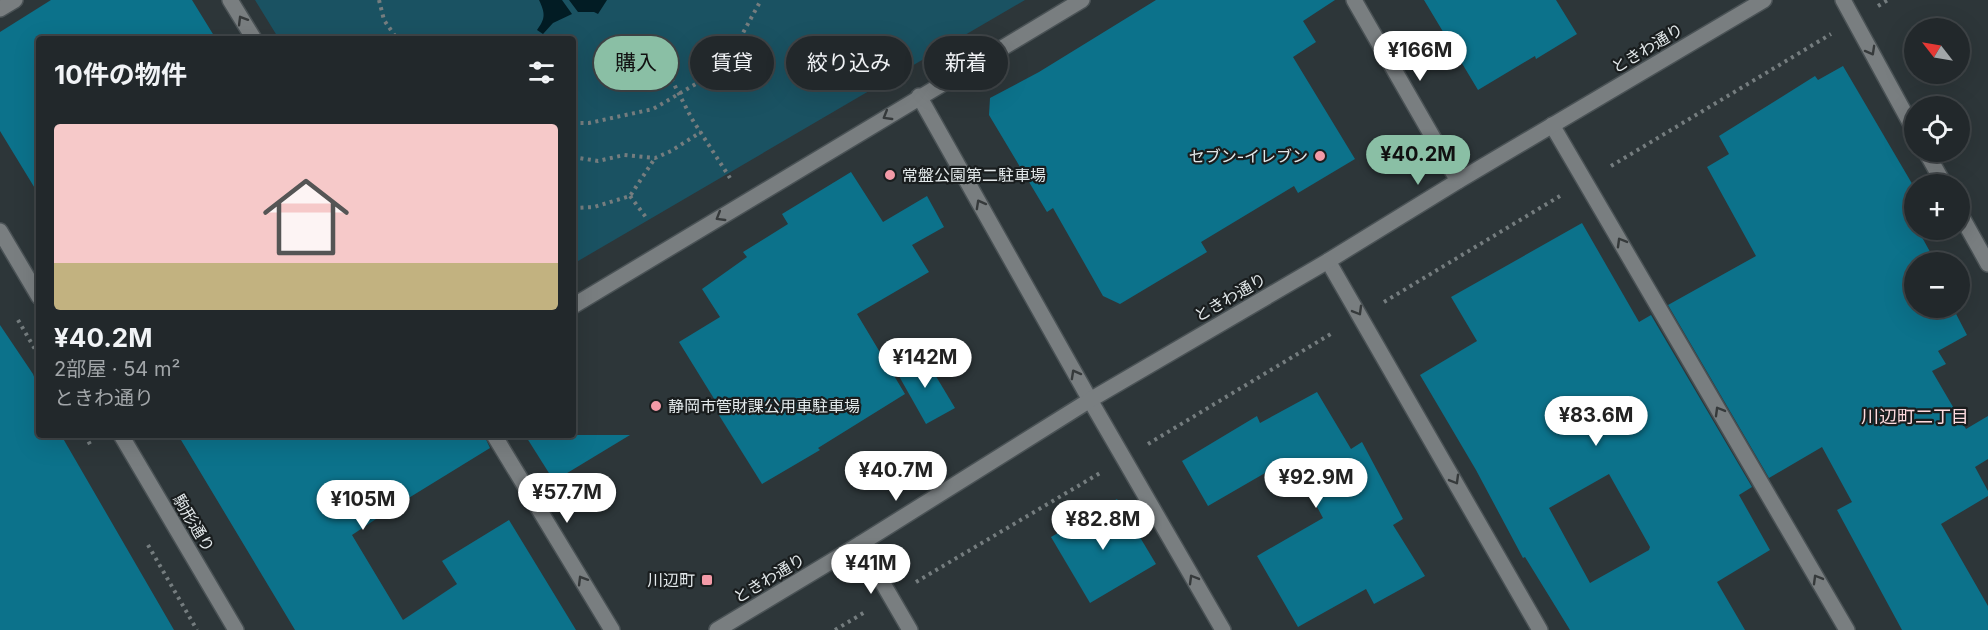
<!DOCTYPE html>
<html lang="ja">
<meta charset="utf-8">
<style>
body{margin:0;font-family:Inter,"Noto Sans JP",sans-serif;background:#2a3033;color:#f1f3f6;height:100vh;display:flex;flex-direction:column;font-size:22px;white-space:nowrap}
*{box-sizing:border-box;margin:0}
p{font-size:20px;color:#a2a6a9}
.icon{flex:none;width:33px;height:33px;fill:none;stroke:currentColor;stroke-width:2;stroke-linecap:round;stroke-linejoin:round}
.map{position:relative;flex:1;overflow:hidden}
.side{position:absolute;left:36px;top:36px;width:540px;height:402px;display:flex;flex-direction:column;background:#22282b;border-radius:6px;box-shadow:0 6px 24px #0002,0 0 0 2px #3f4447}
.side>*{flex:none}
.banner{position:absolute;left:594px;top:36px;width:570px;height:54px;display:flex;gap:12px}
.needle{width:39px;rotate:301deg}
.buttons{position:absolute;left:1904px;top:18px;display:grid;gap:12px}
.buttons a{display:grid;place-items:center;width:66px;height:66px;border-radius:50%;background:#22282b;box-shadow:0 6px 24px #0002,0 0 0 2px #3f4447;font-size:30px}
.price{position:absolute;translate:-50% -51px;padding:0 14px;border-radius:21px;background:#fff;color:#222;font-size:20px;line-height:39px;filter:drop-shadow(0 2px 3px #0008)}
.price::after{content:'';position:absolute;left:50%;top:36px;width:18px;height:14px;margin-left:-9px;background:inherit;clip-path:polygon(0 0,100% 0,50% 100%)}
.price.current{background:#8abfa5;color:#111}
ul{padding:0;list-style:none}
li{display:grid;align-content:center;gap:12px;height:318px;padding:0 18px}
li+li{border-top:2px solid #3f4447}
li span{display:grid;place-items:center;height:186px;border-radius:6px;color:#555}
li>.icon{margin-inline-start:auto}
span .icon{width:108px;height:108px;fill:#fffc;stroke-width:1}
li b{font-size:26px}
h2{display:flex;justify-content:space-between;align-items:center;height:72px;padding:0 18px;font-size:26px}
.pill{padding:0 21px;border-radius:27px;background:#22282b;box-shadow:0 6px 24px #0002,0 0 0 2px #3f4447;font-size:21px;line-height:54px}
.pill.current{background:#8abfa5;color:#111}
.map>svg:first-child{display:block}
.green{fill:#1a5262}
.water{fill:#021c24}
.building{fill:#0c728b;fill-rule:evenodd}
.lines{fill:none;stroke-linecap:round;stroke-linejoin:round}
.minor-casing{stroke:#4a5255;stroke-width:18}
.path{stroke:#757d7f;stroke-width:4;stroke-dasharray:3 4.5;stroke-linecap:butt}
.minor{stroke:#797e80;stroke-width:15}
.oneway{stroke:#363a3b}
.poi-dot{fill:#f39aa7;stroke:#191d1e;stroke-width:2}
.labels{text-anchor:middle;stroke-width:4.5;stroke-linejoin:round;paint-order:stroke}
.street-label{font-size:16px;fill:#e2e8ea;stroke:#191d1e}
.poi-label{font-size:16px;fill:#e2e8ea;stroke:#191d1e;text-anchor:end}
.neighbourhood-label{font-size:18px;fill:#fddade;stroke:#191d1e}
</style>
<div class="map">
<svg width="1988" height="630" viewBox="0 0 1988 630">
<rect width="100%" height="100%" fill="#2d3639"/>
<!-- green -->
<path class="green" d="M255 0H1025L573 264V39H279Z"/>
<!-- water -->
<g class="water">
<path d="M539 0H562L572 14 553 23 543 34 537 30C546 18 545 13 539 0Z"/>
<path d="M569 0H607L598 14 594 12H578Z"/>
</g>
<!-- building -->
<g class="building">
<path d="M51 0H192L216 39H39V195L0 131V32Z"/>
<path d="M1156 0H1335L1303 21 1316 42 1293 57 1355 159 1298 193 1294 186 1201 242 1207 252 1120 304 1103 296 1053 208 1047 212 989 115 990 98 1039 72Z"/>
<path d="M1424 0H1556L1577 34 1536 59 1535 56 1478 90Z"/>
<path d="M1843 66 1914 187V230H1918L1934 259 1929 262H1914V308H1953L1967 335 1938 351 1946 364 1932 371 1966 429 1988 416V459L1975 467 1988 491V496L1941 524 1988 606V630H1902L1837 510 1852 502 1822 447 1769 478 1668 305 1756 256 1707 167 1729 154 1719 136 1815 76 1818 80Z"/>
<path d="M851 172 883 222 927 196 944 227 912 245 929 272 857 314 905 394 818 448 820 450 762 484 717 412 721 410 679 342 720 317 702 289 747 257 743 252 788 224 782 214Z"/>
<path d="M1582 223 1639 322 1651 315 1752 487 1739 495 1770 550 1717 582 1745 630H1570L1525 557 1523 558 1476 470 1420 375 1477 341 1451 297ZM1609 474 1650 547 1649 550 1590 583 1549 508Z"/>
<path d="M0 325 33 374 39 391V435H61L174 630H0Z"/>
<path d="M922 353 955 408 926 424 895 369Z"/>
<path d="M1317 392 1351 449 1362 442 1403 519 1393 525 1425 576 1374 604 1366 589 1298 627 1257 556 1323 518 1291 458 1208 506 1182 461 1257 416 1260 423Z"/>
<path d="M178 435H484L490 448 394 507 352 535 403 620 457 584 442 561 509 520 576 630H295Z"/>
<path d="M525 435H630L554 481Z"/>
<path d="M1117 499 1156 564 1090 603 1051 537Z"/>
</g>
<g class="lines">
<defs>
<g id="minor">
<path d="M230 0 254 39"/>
<path d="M1354 0 1458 181"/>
<path d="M1843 0 1914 130"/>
<path d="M0 9 15 0"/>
<path d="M919 96 1090 400 1223 630"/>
<path d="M1552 125 1847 630"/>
<path d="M1926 152 1944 184"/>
<path d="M1959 212 1988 264"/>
<path d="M0 231 39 297"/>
<path d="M1328 261 1540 630"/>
<path d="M573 306 1082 0"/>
<path d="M121 435 236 630"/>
<path d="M494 435 612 630"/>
<path d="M860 544 910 630"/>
<path d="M717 630 860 544 1090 400 1328 261 1458 181 1764 0"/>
</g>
</defs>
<!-- minor casing -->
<use href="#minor" class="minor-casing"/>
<!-- path -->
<g class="path">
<path d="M379 0 384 20 397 39"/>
<path d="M1878 6 1888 0"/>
<path d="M661 59 692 119 730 178"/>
<path d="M573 123H589L653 109 706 78 732 53 761 0"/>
<path d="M573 157 598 161 624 155 655 158 671 151 701 132"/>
<path d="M1611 166 1831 34"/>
<path d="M630 196 648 220"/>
<path d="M573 208 594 207 630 196 655 158"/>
<path d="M1384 302 1560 196"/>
<path d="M18 320 39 356"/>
<path d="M85 435 92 448"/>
<path d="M1148 444 1334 332"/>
<path d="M148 545 197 630"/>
<path d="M916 582 1100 473"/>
<path d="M835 630 865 612"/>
</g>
<!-- minor -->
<use href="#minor" class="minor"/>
</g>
<!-- one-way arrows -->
<defs><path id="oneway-chevron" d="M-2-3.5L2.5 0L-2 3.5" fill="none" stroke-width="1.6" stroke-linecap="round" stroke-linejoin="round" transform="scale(1.5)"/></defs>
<g class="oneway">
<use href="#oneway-chevron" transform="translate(242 20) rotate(-121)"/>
<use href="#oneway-chevron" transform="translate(1871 51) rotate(61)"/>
<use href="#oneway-chevron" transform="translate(887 116) rotate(149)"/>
<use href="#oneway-chevron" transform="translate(980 204) rotate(-119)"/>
<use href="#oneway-chevron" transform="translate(720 217) rotate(149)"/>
<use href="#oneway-chevron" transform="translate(1621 242) rotate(-120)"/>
<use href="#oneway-chevron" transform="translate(1358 311) rotate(60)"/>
<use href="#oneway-chevron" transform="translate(1075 374) rotate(-119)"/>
<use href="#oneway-chevron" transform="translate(1719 411) rotate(-120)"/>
<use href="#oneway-chevron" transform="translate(1455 480) rotate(60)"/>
<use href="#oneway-chevron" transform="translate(1193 579) rotate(-120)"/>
<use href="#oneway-chevron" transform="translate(1817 579) rotate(-120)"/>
<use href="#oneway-chevron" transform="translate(582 580) rotate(-121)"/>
</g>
<!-- markers -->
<g class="poi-dot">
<circle cx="1320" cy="156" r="6"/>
<circle cx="890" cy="175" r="6"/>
<circle cx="656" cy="406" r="6"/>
<rect x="701" y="574" width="12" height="12" rx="3"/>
</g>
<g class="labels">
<!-- street labels -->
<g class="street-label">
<text transform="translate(1647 48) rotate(-31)" y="6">ときわ通り</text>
<text transform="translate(1230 297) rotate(-30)" y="6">ときわ通り</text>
<text transform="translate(194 523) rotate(59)" y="6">駒形通り</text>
<text transform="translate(769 578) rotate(-31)" y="6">ときわ通り</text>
</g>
<!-- poi labels -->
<g class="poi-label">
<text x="1308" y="162">セブン-イレブン</text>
<text x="902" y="181" text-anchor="start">常盤公園第二駐車場</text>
<text x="668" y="412" text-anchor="start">静岡市管財課公用車駐車場</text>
<text x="695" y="586">川辺町</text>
</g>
<!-- neighbourhood labels -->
<g class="neighbourhood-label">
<text x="1915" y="423">川辺町二丁目</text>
</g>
</g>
</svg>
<div class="buttons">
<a><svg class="needle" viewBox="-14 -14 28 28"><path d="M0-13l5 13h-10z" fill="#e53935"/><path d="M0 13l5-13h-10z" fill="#a2a6a9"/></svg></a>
<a><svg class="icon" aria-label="locate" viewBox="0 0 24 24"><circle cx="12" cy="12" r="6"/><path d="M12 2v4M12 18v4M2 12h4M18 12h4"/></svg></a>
<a>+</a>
<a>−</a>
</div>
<b class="price" style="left:1420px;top:82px">¥166M</b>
<b class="price current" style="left:1418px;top:186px">¥40.2M</b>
<b class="price" style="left:925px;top:389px">¥142M</b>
<b class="price" style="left:1596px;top:447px">¥83.6M</b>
<b class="price" style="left:896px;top:502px">¥40.7M</b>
<b class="price" style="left:1316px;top:509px">¥92.9M</b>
<b class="price" style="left:567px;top:524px">¥57.7M</b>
<b class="price" style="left:363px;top:531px">¥105M</b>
<b class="price" style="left:1103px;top:551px">¥82.8M</b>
<b class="price" style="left:871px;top:595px">¥41M</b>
<div class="banner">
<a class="pill current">購入</a>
<a class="pill">賃貸</a>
<a class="pill">絞り込み</a>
<a class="pill">新着</a>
</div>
<section class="side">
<h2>10件の物件<svg class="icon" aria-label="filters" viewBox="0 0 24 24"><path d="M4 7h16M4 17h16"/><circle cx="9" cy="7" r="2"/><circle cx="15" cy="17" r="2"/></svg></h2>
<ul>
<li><span style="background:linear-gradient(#f6c9c9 75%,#c2b280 0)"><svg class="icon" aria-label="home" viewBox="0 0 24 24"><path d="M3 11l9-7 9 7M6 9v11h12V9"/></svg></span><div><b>¥40.2M</b><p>2部屋 · 54 m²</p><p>ときわ通り</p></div></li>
</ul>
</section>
</div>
